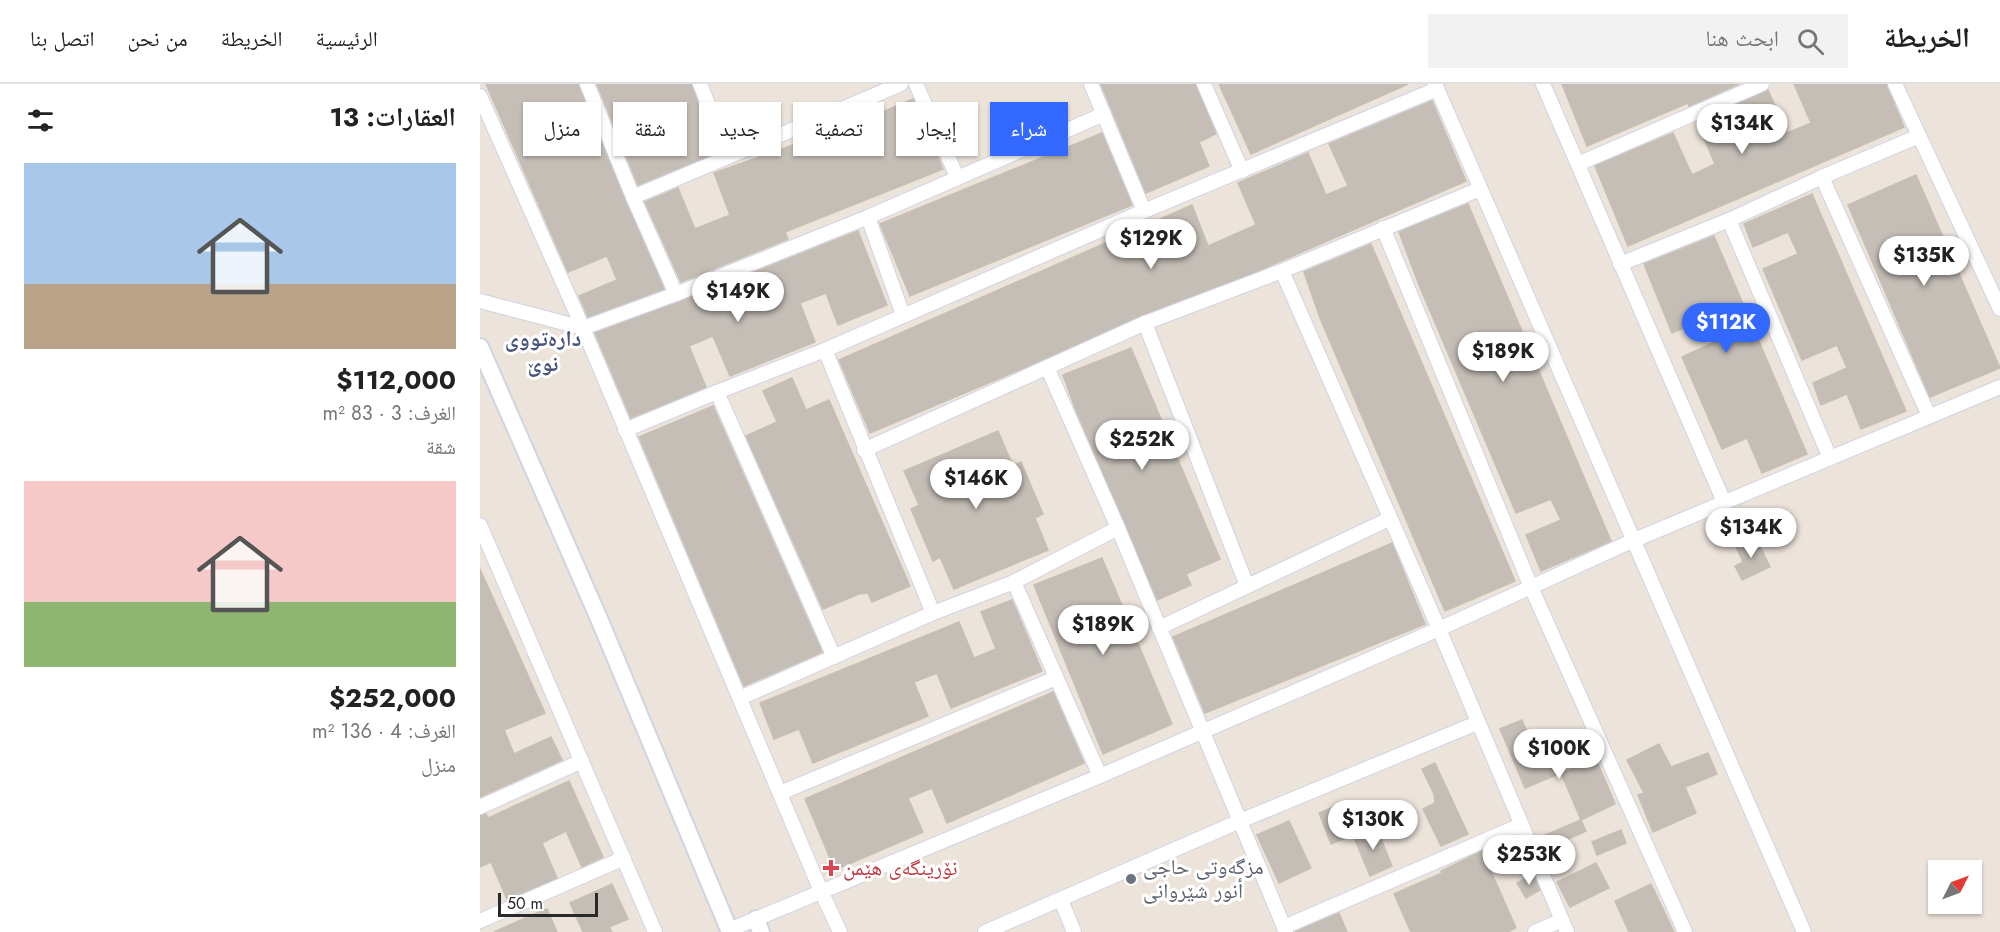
<!DOCTYPE html>
<html lang="ar">
<meta charset="utf-8">
<style>
body{margin:0;font-family:Jost,"Noto Naskh Arabic",sans-serif;background:#f2f2f2;color:#222;direction:rtl;height:100vh;display:flex;flex-direction:column;font-size:22px;white-space:nowrap}
*{box-sizing:border-box;margin:0}
p{font-size:20px;color:#767676}
.icon{flex:none;width:33px;height:33px;fill:none;stroke:currentColor;stroke-width:2;stroke-linecap:round;stroke-linejoin:round}
.map{position:relative;flex:1;overflow:hidden;direction:ltr}
.panel{display:flex;flex-direction:column;background:#fff;width:480px}
.panel>*{flex:none}
.hud{position:absolute;left:18px;top:18px;width:570px;height:54px;direction:rtl;display:flex;gap:12px}
.needle{width:39px;rotate:48deg}
.controls{position:absolute;left:1448px;top:776px;display:grid;gap:12px}
.controls a{display:grid;place-items:center;width:54px;height:54px;border-radius:0px;background:#fff;box-shadow:0 2px 4px #0004;font-size:30px}
.scale{position:absolute;left:18px;bottom:15px;width:100px;box-sizing:border-box;padding-left:6px;border:3px solid #292929;border-top:0;font-size:16px;line-height:21px;white-space:nowrap;color:#292929;-webkit-text-stroke:4px #fff;paint-order:stroke}
.price{position:absolute;translate:-50% -51px;padding:0 14px;border-radius:21px;background:#fff;color:#222;font-size:20px;line-height:39px;filter:drop-shadow(0 2px 3px #0008)}
.price::after{content:'';position:absolute;left:50%;top:36px;width:18px;height:14px;margin-left:-9px;background:inherit;clip-path:polygon(0 0,100% 0,50% 100%)}
.price.current{background:#3469ff;color:#fff}
ul{padding:0;list-style:none}
li{display:grid;align-content:center;gap:12px;height:318px;padding:0 24px}
li span{display:grid;place-items:center;height:186px;border-radius:0px;color:#555}
li>.icon{margin-inline-start:auto}
span .icon{width:108px;height:108px;fill:#fffc;stroke-width:1}
li b{font-size:26px}
h2{display:flex;justify-content:space-between;align-items:center;height:72px;padding:0 24px;font-size:26px}
.pill{padding:0 21px;border-radius:0px;background:#fff;box-shadow:0 2px 4px #0004;font-size:21px;line-height:54px}
.pill.current{background:#3469ff;color:#fff}
header{display:flex;align-items:center;gap:36px;box-sizing:border-box;height:84px;padding:0 30px;background:#fff;border-bottom:2px solid #e0e0e0}
header strong{font-size:28px}
nav{display:flex;gap:33px;margin-inline-start:auto;font-size:21px}
.search{width:420px;height:54px;background:#f2f2f2;display:flex;align-items:center;gap:15px;box-sizing:border-box;padding:0 21px;border-radius:0px;color:#767676;font-size:22px}
main{display:flex;flex:1;min-height:0}
.map>svg:first-child{display:block}
.building{fill:#c4beb6;stroke:#c8bfb4;stroke-width:1.5}
.lines{fill:none;stroke-linecap:round;stroke-linejoin:round}
.minor-casing{stroke:#cfd4e3;stroke-width:16}
.tertiary-casing{stroke:#cfd4e3;stroke-width:20}
.minor{stroke:#fff;stroke-width:14}
.tertiary{stroke:#fff;stroke-width:16}
.health-dot{fill:#e0444e;stroke:#fff;stroke-width:2}
.worship-dot{fill:#6b7280;stroke:#fff;stroke-width:2}
.labels{text-anchor:middle;stroke-width:6;stroke-linejoin:round;paint-order:stroke}
.worship-label{font-size:21px;fill:#5b616d;stroke:#fff;text-anchor:start}
.health-label{font-size:21px;fill:#be3a42;stroke:#fff;text-anchor:start}
.neighbourhood-label{font-size:22px;font-weight:bold;fill:#47547c;stroke:#fff}
</style>
<header>
<strong>الخريطة</strong>
<div class="search"><svg class="icon" aria-label="search" viewBox="0 0 24 24"><circle cx="10" cy="10" r="6"/><path d="M15 15l6 6"/></svg>ابحث هنا</div>
<nav><a>الرئيسية</a><a>الخريطة</a><a>من نحن</a><a>اتصل بنا</a></nav>
</header>
<main>
<div class="map">
<svg width="1520" height="848" viewBox="0 0 1520 848">
<rect width="100%" height="100%" fill="#ece3da"/>
<!-- building -->
<g class="building">
<path d="M6 0H98L145 116 184 205 108 233 99 212 137 196 127 172 88 188Z"/>
<path d="M117 0H211L238 68 158 101Z"/>
<path d="M621 0H715L736 50 719 58 729 82 666 109Z"/>
<path d="M739 0H928L771 70Z"/>
<path d="M1082 0H1259L1209 22 1208 19 1107 62Z"/>
<path d="M1314 0H1406L1424 43 1148 162 1115 82 1193 49 1212 91 1235 80 1217 38 1288 6 1307 49 1331 39Z"/>
<path d="M433 15 463 85 305 148 308 155 201 198 165 118 198 104 215 145 250 131 234 89 386 35Z"/>
<path d="M952 17 986 97 778 187 662 231 546 283 390 349 359 276 712 121 728 162 776 141 758 99 828 69 846 111 868 102 849 60Z"/>
<path d="M622 49 652 121 430 212 400 140Z"/>
<path d="M1436 91 1520 284 1450 313 1368 121Z"/>
<path d="M1332 110 1426 327 1381 345 1367 310 1341 321 1333 299 1367 284 1357 261 1322 276 1283 185 1318 170 1308 148 1273 163 1264 140Z"/>
<path d="M988 120 1131 457 1061 487 1046 451 1081 436 1071 415 1036 429 939 201 919 148Z"/>
<path d="M378 147 407 221 358 241 346 209 320 219 335 258 250 292 233 252 209 262 226 303 151 334 115 249 199 218Z"/>
<path d="M1234 152 1327 370 1282 389 1267 354 1242 365 1202 273 1237 257 1227 234 1192 249 1164 180Z"/>
<path d="M891 160 1035 497 965 527 840 234 824 188Z"/>
<path d="M651 264 740 475 706 490 711 501 677 516 595 324 583 291Z"/>
<path d="M312 294 326 326 349 316 430 502 392 518 388 509 379 510 343 525 266 352 297 338 283 307Z"/>
<path d="M233 322 342 568 264 602 159 353Z"/>
<path d="M518 347 533 382 541 378 563 430 555 434 568 466 474 505 460 473 453 477 431 425 439 421 424 387Z"/>
<path d="M1276 454 1290 483 1262 496 1255 482 1263 478 1256 463Z"/>
<path d="M912 459 945 540 725 629 693 553Z"/>
<path d="M622 474 692 640 623 670 554 501Z"/>
<path d="M0 485 65 629 24 646 34 670 71 653 82 676 0 713Z"/>
<path d="M532 516 562 587 471 624 457 589 434 598 448 632 333 679 319 645 294 655 280 619 479 538 494 574 516 565 501 528Z"/>
<path d="M573 608 604 679 467 739 452 704 428 714 443 748 355 786 325 715Z"/>
<path d="M1042 636 1057 672 1071 666 1081 689 1116 675 1135 720 1101 736 1106 747 1068 764 1063 752 1101 736 1081 689 1045 704 1020 645Z"/>
<path d="M1179 660 1191 683 1228 669 1237 690 1205 703 1216 729 1173 748 1158 711 1164 709 1147 676Z"/>
<path d="M955 679 988 750 961 762 943 725 955 719 954 710 942 685Z"/>
<path d="M89 697 123 773 102 783 86 747 62 759 77 794 27 815 11 778 0 783V732L6 730 8 734Z"/>
<path d="M861 720 873 751 851 760 839 729Z"/>
<path d="M809 737 831 784 799 799 777 751Z"/>
<path d="M896 742 912 782 890 792 873 751Z"/>
<path d="M1141 746 1146 759 1117 771 1112 758Z"/>
<path d="M1002 767 1036 844 1028 848H931L914 810 962 789 961 787Z"/>
<path d="M1116 779 1129 804 1090 823 1077 798Z"/>
<path d="M1053 790 1060 806 1046 814 1037 799Z"/>
<path d="M132 800 148 835 129 843 132 848H103L90 819Z"/>
<path d="M1171 800 1194 848H1149L1135 817Z"/>
<path d="M67 825 77 848H14L43 835Z"/>
<path d="M859 829 867 848H815Z"/>
</g>
<g class="lines">
<defs>
<g id="minor">
<path d="M107 0 153 113 196 210"/>
<path d="M220 0 249 72"/>
<path d="M436 0 477 93"/>
<path d="M611 0 664 127"/>
<path d="M724 0 762 87"/>
<path d="M955 0 1324 848"/>
<path d="M1063 0 1244 418"/>
<path d="M1415 0 1520 225"/>
<path d="M0 12 103 244 341 807 360 848"/>
<path d="M1098 80 1282 0"/>
<path d="M1342 93 1449 332"/>
<path d="M153 113 421 0"/>
<path d="M388 133 423 231"/>
<path d="M1249 136 1350 374"/>
<path d="M903 144 1051 503 1205 848"/>
<path d="M1140 180 1249 136 1342 93 1439 52"/>
<path d="M802 187 959 545 1087 848"/>
<path d="M0 217 103 244 196 210 388 133 624 30"/>
<path d="M665 239 767 502"/>
<path d="M345 266 453 529"/>
<path d="M568 285 638 444 806 848"/>
<path d="M237 308 354 573"/>
<path d="M145 346 237 308 345 266 664 127 957 5"/>
<path d="M384 366 665 239 802 187 1000 105"/>
<path d="M0 441 175 848"/>
<path d="M534 498 620 692"/>
<path d="M679 544 909 435"/>
<path d="M260 614 453 529 534 498 638 444"/>
<path d="M300 709 576 594"/>
<path d="M0 723 102 677"/>
<path d="M581 816 594 848"/>
<path d="M0 837 144 774"/>
<path d="M804 843 1041 741"/>
<path d="M249 846 620 692 959 545 1152 457 1520 303"/>
<path d="M505 848 760 737 997 639"/>
<path d="M1055 848 1082 836"/>
</g>
<g id="tertiary">
<path d="M0 263 120 537 250 848"/>
<path d="M276 835 281 848"/>
</g>
</defs>
<!-- minor casing -->
<use href="#minor" class="minor-casing"/>
<!-- tertiary casing -->
<use href="#tertiary" class="tertiary-casing"/>
<!-- minor -->
<use href="#minor" class="minor"/>
<!-- tertiary -->
<use href="#tertiary" class="tertiary"/>
</g>
<!-- markers -->
<path class="health-dot" d="M348 775h6v6h6v6h-6v6h-6v-6h-6v-6h6z"/>
<circle class="worship-dot" cx="651" cy="795" r="6"/>
<g class="labels">
<!-- worship labels -->
<g class="worship-label">
<text x="663" y="790">مزگەوتی حاجی<tspan x="663" dy="24">أنور شێروانی</tspan></text>
</g>
<!-- health labels -->
<g class="health-label">
<text x="363" y="791">نۆرینگه‌ی هێمن</text>
</g>
<!-- neighbourhood labels -->
<g class="neighbourhood-label">
<text x="63" y="262">دارەتووی<tspan x="63" dy="25">نوێ</tspan></text>
</g>
</g>
</svg>
<div class="controls">
<a><svg class="needle" viewBox="-14 -14 28 28"><path d="M0-13l5 13h-10z" fill="#e53935"/><path d="M0 13l5-13h-10z" fill="#767676"/></svg></a>
</div>
<div class="scale">50 m</div>
<b class="price" style="left:1262px;top:71px">$134K</b>
<b class="price" style="left:671px;top:186px">$129K</b>
<b class="price" style="left:1444px;top:203px">$135K</b>
<b class="price" style="left:258px;top:239px">$149K</b>
<b class="price current" style="left:1246px;top:270px">$112K</b>
<b class="price" style="left:1023px;top:299px">$189K</b>
<b class="price" style="left:662px;top:387px">$252K</b>
<b class="price" style="left:496px;top:426px">$146K</b>
<b class="price" style="left:1271px;top:475px">$134K</b>
<b class="price" style="left:623px;top:572px">$189K</b>
<b class="price" style="left:1079px;top:696px">$100K</b>
<b class="price" style="left:893px;top:767px">$130K</b>
<b class="price" style="left:1049px;top:802px">$253K</b>
<div class="hud">
<a class="pill current">شراء</a>
<a class="pill">إيجار</a>
<a class="pill">تصفية</a>
<a class="pill">جديد</a>
<a class="pill">شقة</a>
<a class="pill">منزل</a>
</div>
</div>
<section class="panel">
<h2>العقارات: 13<svg class="icon" aria-label="filters" viewBox="0 0 24 24"><path d="M4 7h16M4 17h16"/><circle cx="9" cy="7" r="2"/><circle cx="15" cy="17" r="2"/></svg></h2>
<ul>
<li><span style="background:linear-gradient(#a9c7e8 65%,#b9a48a 0)"><svg class="icon" aria-label="home" viewBox="0 0 24 24"><path d="M3 11l9-7 9 7M6 9v11h12V9"/></svg></span><div><b>$112,000</b><p>الغرف: 3 · 83 m²</p><p>شقة</p></div></li>
<li><span style="background:linear-gradient(#f6c9c9 65%,#8fb573 0)"><svg class="icon" aria-label="home" viewBox="0 0 24 24"><path d="M3 11l9-7 9 7M6 9v11h12V9"/></svg></span><div><b>$252,000</b><p>الغرف: 4 · 136 m²</p><p>منزل</p></div></li>
</ul>
</section>
</main>
